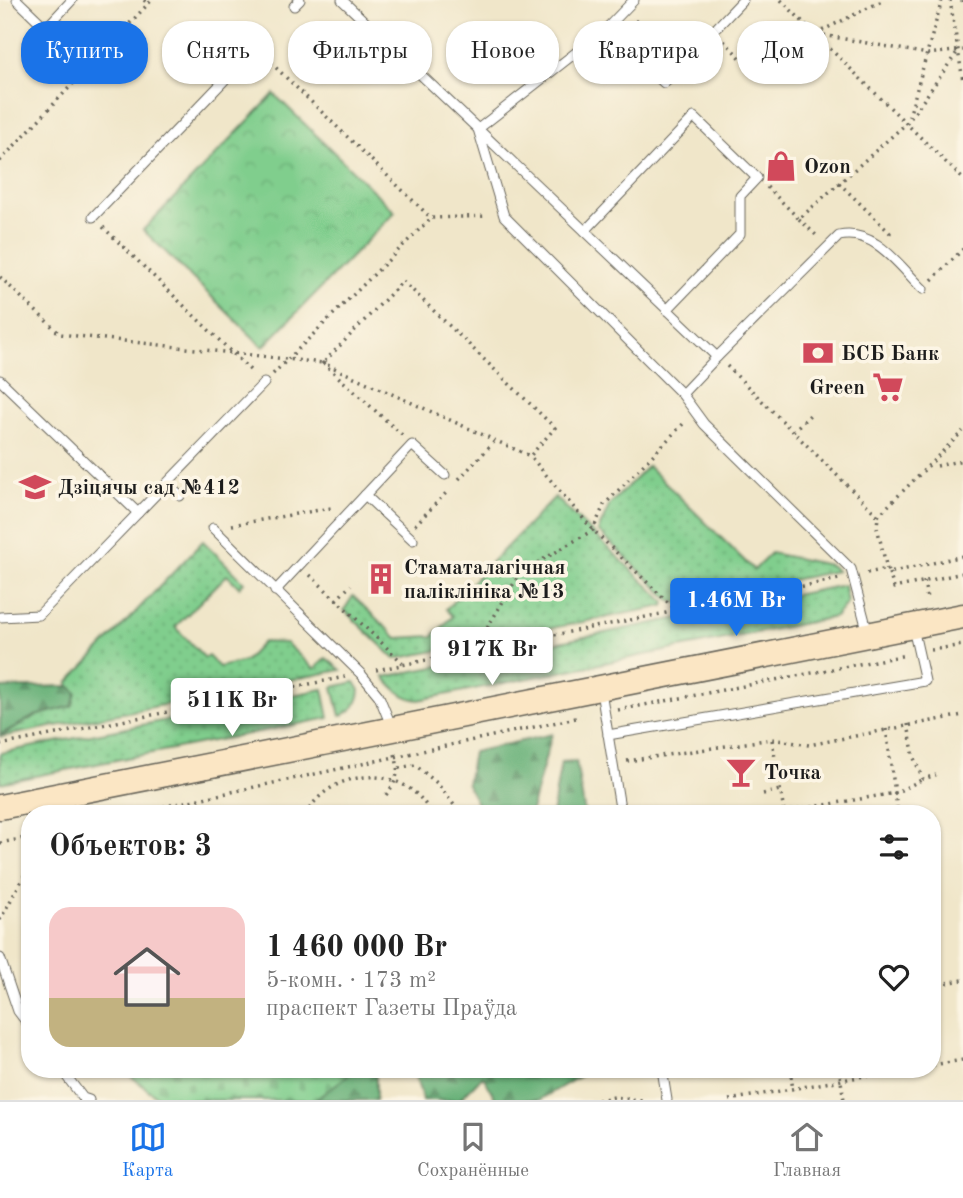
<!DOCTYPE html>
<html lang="ru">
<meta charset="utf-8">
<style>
body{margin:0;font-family:"Old Standard TT",serif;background:#f2f2f2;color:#222;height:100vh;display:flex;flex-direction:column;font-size:26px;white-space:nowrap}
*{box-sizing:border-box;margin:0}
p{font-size:23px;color:#767676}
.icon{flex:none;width:38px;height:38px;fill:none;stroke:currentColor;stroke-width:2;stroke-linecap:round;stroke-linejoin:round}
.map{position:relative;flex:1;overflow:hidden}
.drawer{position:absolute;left:21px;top:805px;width:920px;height:273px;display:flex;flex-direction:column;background:#fff;border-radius:28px;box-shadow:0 2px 5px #0004}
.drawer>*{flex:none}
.banner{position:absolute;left:21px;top:21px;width:922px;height:63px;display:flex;gap:14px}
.price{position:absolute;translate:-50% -60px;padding:0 16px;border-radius:7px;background:#fff;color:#222;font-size:23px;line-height:46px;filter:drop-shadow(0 2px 4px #0008)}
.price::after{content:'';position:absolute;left:50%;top:42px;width:21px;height:16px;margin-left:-10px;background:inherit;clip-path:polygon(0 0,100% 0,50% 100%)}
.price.active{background:#1a73e8;color:#fff}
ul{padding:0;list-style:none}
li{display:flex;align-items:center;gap:21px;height:175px;padding:0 28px}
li+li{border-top:2px solid #e0e0e0}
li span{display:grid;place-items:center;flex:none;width:196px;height:140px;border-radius:21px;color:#555}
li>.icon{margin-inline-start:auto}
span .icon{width:84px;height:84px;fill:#fffc;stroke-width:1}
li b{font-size:30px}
h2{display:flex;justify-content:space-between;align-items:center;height:84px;padding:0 28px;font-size:30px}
.chip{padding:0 24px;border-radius:28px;background:#fff;box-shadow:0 2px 5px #0004;font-size:24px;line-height:63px}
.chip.active{background:#1a73e8;color:#fff}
.dock{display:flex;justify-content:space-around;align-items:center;height:98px;border-top:2px solid #e0e0e0;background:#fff;font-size:19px;color:#767676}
.dock a{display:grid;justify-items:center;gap:4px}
.dock .active{color:#1a73e8}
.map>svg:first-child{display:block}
.grass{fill:url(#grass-dots);stroke:#4e7554;stroke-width:2}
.forest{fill:url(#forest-firs);stroke:#42664a;stroke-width:2}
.cemetery{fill:url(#cemetery-stones);stroke:#4e7554;stroke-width:2}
.park{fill:url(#park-crowns);stroke:#4e7554;stroke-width:2}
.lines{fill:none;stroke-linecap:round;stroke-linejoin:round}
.service-casing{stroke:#666359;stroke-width:11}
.secondary-casing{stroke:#666359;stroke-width:27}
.path{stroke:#666359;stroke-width:3.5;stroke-dasharray:2 5;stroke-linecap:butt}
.service{stroke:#fff;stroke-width:9}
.secondary{stroke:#fbe6c4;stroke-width:24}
.labels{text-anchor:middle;stroke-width:7;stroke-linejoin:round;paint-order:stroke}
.poi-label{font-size:21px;font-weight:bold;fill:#1c1c1c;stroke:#fcf5e5;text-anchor:start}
</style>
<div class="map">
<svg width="963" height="1100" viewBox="0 0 963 1100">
<defs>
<pattern id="grass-dots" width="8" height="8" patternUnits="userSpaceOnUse" patternTransform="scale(1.75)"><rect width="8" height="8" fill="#80ce8d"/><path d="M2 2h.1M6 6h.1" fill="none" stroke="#6eb079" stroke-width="1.8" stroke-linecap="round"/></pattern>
<pattern id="forest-firs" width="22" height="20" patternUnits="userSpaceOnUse" patternTransform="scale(1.75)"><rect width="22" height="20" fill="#68b178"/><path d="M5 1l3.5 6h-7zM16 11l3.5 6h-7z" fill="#558f62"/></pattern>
<pattern id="cemetery-stones" width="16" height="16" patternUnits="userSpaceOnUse" patternTransform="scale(1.75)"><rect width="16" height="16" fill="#80ce8d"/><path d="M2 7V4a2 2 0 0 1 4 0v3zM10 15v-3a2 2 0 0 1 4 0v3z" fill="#6eb079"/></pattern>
<pattern id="park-crowns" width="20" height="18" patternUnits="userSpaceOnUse" patternTransform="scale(1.75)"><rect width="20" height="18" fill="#80ce8d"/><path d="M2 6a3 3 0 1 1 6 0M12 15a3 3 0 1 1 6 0" fill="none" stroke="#6eb079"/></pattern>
</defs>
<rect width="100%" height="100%" fill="#fcf5e5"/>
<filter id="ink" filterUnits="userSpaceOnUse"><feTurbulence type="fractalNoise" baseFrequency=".0143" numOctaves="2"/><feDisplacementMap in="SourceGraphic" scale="14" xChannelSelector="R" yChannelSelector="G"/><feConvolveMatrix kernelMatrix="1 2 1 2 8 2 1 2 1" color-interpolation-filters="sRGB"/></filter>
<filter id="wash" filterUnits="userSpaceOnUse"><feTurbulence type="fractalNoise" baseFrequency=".00686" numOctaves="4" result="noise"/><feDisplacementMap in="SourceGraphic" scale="28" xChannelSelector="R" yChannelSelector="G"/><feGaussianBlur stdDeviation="1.57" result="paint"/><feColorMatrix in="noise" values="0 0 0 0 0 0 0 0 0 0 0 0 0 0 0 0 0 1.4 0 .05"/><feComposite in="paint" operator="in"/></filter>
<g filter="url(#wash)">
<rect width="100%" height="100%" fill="#f0e6c9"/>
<!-- grass -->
<g class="grass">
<path d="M648 466 754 570 771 553 830 565 837 571 677 603 671 601 598 531 610 504Z"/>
<path d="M555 497 665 602 664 606 395 659 344 610 353 596 397 638 433 636 453 616 446 609Z"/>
<path d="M203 541 244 582 239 587 227 575 175 627 205 658 208 656 219 667 245 661 263 642 286 643 314 669 326 658 341 670 0 737 35 716 72 706 76 693 68 683Z"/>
<path d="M844 585 847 603 835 617 419 700C403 698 394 689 384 677Z"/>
<path d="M355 682 360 690C359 703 352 712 340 716L333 687Z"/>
<path d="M323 689 329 718 0 783V753Z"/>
</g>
<!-- forest -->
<g class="forest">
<path d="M69 686 76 693 72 706 35 716 0 735V688Z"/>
<path d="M552 734 530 814H502L477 804 467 784 473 752Z"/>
<path d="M576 761 585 814H552L561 762Z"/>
<path d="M133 1069H376V1100H170Z"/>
<path d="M394 1069H592L539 1100H496L483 1076 459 1100H423L414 1073Z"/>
</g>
<!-- cemetery -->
<g class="cemetery">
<path d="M30 892V980L24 970 25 899Z"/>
<path d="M122 1069H356L315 1100H161Z"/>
</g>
<!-- park -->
<path class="park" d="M274 94 395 212 263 347 143 230Z"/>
</g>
<g filter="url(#ink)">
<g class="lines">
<defs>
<g id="service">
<path d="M17 0 46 28 72 0"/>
<path d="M342 0 478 129 504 216 682 394 704 424 851 569 868 633"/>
<path d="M634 0 606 29 478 129 717 357 839 236C875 228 900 267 923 289"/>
<path d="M294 6 300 0"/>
<path d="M606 29 664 83 743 0"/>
<path d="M93 217 263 40"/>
<path d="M585 231 694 117 757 178 740 196V234L667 310"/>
<path d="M0 380 138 513"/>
<path d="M682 394 717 357"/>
<path d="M167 484 180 496"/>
<path d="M365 495 413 540"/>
<path d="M213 528 361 674 379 696 392 728"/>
<path d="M275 591 412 445 445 475"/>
<path d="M0 617 39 615 264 383"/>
<path d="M601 691 621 814"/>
<path d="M608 735 925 681 913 628"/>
<path d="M0 958 18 1011 30 1027"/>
<path d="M61 1069 83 1098 89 1100"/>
<path d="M662 1069 667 1100"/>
</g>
<path id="secondary" d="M0 807 963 616"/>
</defs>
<!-- service casing -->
<use href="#service" class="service-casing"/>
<!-- secondary casing -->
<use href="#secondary" class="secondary-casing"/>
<!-- path -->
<g class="path">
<path d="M144 0 148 4 152 0"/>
<path d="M781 0 815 34 884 0"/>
<path d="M950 0 963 81"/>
<path d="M962 0 963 7"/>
<path d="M635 21 697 28"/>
<path d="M815 34 963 179"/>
<path d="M817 34 928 54 963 50"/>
<path d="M724 41 751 69"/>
<path d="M266 58 431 218 488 216"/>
<path d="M909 117 942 0"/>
<path d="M0 161 148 4"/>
<path d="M839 183 890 233 888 236"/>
<path d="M767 187 799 219 908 122 958 51"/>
<path d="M799 219 818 237"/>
<path d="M103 227 253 373"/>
<path d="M0 277 60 334 323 363 403 281 555 428 530 456 593 530 677 611"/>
<path d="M932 280 963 249"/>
<path d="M727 366 878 516 877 527 887 569"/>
<path d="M273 374 431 218"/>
<path d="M793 431 812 413"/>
<path d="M402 435 323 363 530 456"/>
<path d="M937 466 963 460"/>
<path d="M459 479 494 442"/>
<path d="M878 516 963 431"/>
<path d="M232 525 331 508"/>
<path d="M415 525 449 490"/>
<path d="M867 573 887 569 889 573 963 556"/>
<path d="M889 573 894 588 963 573"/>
<path d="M310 575 404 664"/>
<path d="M924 581 927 599"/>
<path d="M336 600 351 585"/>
<path d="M931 650 963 645"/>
<path d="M473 652 520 573 593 530 604 505 685 422"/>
<path d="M376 670 839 579"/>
<path d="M618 710 906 655"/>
<path d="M908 724 914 758 923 779 936 775"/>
<path d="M886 729 895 793 923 779"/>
<path d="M772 740 784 812"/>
<path d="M0 745 345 677"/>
<path d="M627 761 772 739 809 745 963 715"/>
<path d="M399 768 415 765 437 783 461 814"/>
<path d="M763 794 780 790"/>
<path d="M386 795C397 781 400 772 395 754"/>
<path d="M784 812 895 793 898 814"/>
<path d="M129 814 576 718"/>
<path d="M306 814C332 767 406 762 431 814"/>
<path d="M0 843 30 837"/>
<path d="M0 920 30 865"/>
<path d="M933 985 963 980"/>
<path d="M933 1065 963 1060"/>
<path d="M790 1069 793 1090"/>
<path d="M839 1069 844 1100"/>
<path d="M598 1100 614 1097 642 1100"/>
<path d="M729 1100 904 1069"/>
</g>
<!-- service -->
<use href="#service" class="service"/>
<!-- secondary -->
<use href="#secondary" class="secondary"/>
</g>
</g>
<!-- icons -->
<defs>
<symbol id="shop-bare" viewBox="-9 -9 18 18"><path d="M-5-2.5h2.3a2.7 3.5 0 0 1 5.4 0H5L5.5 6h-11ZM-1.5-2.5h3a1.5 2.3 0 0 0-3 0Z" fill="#d1495b" stroke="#fcf5e5" stroke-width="2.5" paint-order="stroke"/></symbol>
<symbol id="bank-bare" viewBox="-9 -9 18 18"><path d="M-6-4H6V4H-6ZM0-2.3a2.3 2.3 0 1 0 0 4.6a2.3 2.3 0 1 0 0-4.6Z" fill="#d1495b" stroke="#fcf5e5" stroke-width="2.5" paint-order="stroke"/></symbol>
<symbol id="supermarket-bare" viewBox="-9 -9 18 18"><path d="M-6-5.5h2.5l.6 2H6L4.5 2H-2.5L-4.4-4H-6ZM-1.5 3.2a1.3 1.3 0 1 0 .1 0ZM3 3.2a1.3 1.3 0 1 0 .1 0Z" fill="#d1495b" stroke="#fcf5e5" stroke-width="2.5" paint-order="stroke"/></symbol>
<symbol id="school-bare" viewBox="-9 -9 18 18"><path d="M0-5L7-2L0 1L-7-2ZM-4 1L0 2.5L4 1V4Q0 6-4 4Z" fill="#d1495b" stroke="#fcf5e5" stroke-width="2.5" paint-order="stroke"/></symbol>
<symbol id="building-bare" viewBox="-9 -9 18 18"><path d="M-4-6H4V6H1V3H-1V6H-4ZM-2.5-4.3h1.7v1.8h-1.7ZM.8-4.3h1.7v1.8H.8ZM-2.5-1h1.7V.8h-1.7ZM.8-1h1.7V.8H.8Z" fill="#d1495b" stroke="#fcf5e5" stroke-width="2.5" paint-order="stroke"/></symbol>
<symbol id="bar-bare" viewBox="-9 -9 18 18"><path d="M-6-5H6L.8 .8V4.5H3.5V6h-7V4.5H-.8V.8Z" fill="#d1495b" stroke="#fcf5e5" stroke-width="2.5" paint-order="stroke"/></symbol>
</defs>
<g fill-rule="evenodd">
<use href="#shop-bare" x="759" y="144" width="44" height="44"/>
<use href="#bank-bare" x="796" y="331" width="44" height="44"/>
<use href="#supermarket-bare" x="866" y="365" width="44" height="44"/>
<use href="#school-bare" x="13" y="465" width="44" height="44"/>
<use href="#building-bare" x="359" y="557" width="44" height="44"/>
<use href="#bar-bare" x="719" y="750" width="44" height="44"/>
</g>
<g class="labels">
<!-- poi labels -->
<g class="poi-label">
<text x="804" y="173">Ozon</text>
<text x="841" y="360">БСБ Банк</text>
<text x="865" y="394" text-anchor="end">Green</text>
<text x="58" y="494">Дзіцячы сад №412</text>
<text x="404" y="574">Стаматалагічная<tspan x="404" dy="24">паліклініка №13</tspan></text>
<text x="764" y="779">Точка</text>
</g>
</g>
</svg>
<b class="price active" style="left:736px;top:638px">1.46M Br</b>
<b class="price" style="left:492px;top:687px">917K Br</b>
<b class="price" style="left:232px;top:738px">511K Br</b>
<div class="banner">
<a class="chip active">Купить</a>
<a class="chip">Снять</a>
<a class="chip">Фильтры</a>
<a class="chip">Новое</a>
<a class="chip">Квартира</a>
<a class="chip">Дом</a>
</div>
<section class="drawer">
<h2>Объектов: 3<svg class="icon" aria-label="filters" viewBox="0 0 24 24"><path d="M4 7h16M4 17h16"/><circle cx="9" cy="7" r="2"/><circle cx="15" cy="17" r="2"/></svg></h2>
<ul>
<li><span style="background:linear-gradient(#f6c9c9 65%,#c2b280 0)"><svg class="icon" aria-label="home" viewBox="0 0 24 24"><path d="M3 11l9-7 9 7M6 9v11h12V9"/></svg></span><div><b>1 460 000 Br</b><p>5-комн. · 173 m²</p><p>праспект Газеты Праўда</p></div><svg class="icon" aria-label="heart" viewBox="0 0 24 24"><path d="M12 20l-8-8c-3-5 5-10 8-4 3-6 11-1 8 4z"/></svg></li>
</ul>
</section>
</div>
<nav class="dock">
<a class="active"><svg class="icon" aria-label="map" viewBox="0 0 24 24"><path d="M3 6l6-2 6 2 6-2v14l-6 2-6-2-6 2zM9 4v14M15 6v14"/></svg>Карта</a>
<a><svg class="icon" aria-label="saved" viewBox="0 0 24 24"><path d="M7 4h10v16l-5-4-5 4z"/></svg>Сохранённые</a>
<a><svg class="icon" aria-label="home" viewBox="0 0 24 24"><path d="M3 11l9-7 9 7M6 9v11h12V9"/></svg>Главная</a>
</nav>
